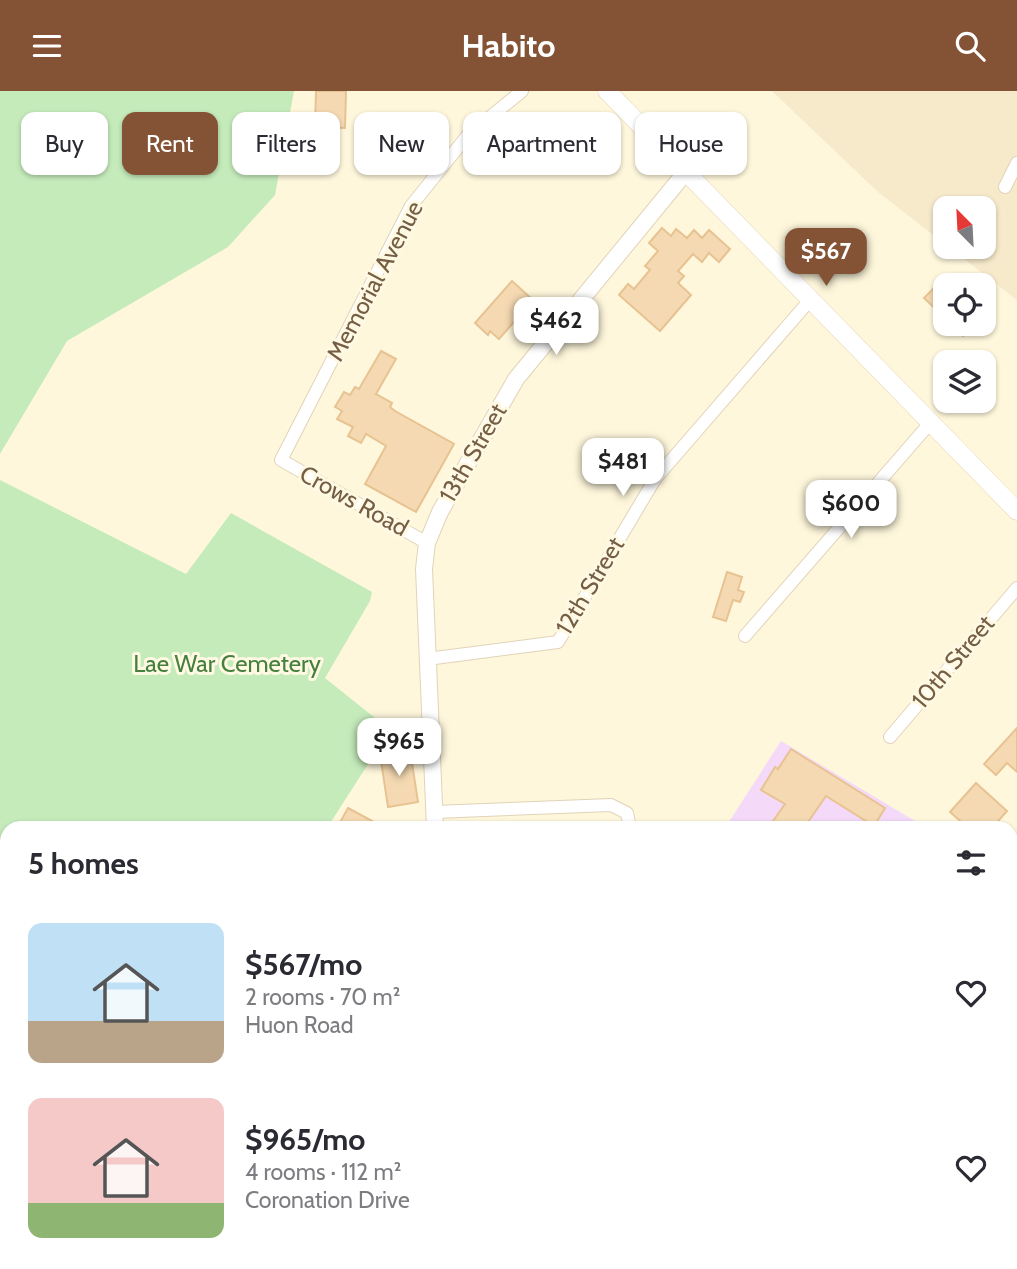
<!DOCTYPE html>
<meta charset="utf-8">
<style>
body{margin:0;font-family:Cabin,sans-serif;background:#f7f7f7;color:#2b2b33;height:100vh;display:flex;flex-direction:column;font-size:26px;white-space:nowrap}
*{box-sizing:border-box;margin:0}
p{font-size:23px;color:#7c7c81}
.icon{flex:none;width:38px;height:38px;fill:none;stroke:currentColor;stroke-width:2;stroke-linecap:round;stroke-linejoin:round}
.map{position:relative;flex:1;overflow:hidden}
.panel{position:absolute;left:0px;top:730px;width:1018px;height:450px;display:flex;flex-direction:column;background:#fff;border-radius:21px 21px 0 0;box-shadow:0 2px 5px #0004}
.panel>*{flex:none}
.top-card{position:absolute;left:21px;top:21px;width:976px;height:63px;display:flex;gap:14px}
.needle{width:46px;rotate:336deg}
.controls{position:absolute;left:933px;top:105px;display:grid;gap:14px}
.controls a{display:grid;place-items:center;width:63px;height:63px;border-radius:14px;background:#fff;box-shadow:0 2px 5px #0004;font-size:35px}
.price{position:absolute;translate:-50% -60px;padding:0 16px;border-radius:14px;background:#fff;color:#222;font-size:23px;line-height:46px;filter:drop-shadow(0 2px 4px #0008)}
.price::after{content:'';position:absolute;left:50%;top:42px;width:21px;height:16px;margin-left:-10px;background:inherit;clip-path:polygon(0 0,100% 0,50% 100%)}
.price.current{background:#845335;color:#fff}
ul{padding:0;list-style:none}
li{display:flex;align-items:center;gap:21px;height:175px;padding:0 28px}
li span{display:grid;place-items:center;flex:none;width:196px;height:140px;border-radius:14px;color:#555}
li>.icon{margin-inline-start:auto}
span .icon{width:84px;height:84px;fill:#fffc;stroke-width:1}
li b{font-size:30px}
h2{display:flex;justify-content:space-between;align-items:center;height:84px;padding:0 28px;font-size:30px}
.tag{padding:0 24px;border-radius:14px;background:#fff;box-shadow:0 2px 5px #0004;font-size:24px;line-height:63px}
.tag.current{background:#845335;color:#fff}
header{display:flex;justify-content:space-between;align-items:center;height:91px;padding:0 28px;background:#845335;color:#fff;font-size:32px;font-weight:700}
.map>svg:first-child{display:block}
.residential{fill:#f6eaca}
.commercial{fill:#ffe6cf}
.education{fill:#f4d9f9}
.medical{fill:#fcd2cf}
.green{fill:#c5ebbb}
.building{fill:#f5d9b2;stroke:#e8c392;stroke-width:2}
.lines{fill:none;stroke-linecap:round;stroke-linejoin:round}
.service-casing{stroke:#e1d3b8;stroke-width:8}
.minor-casing{stroke:#e1d3b8;stroke-width:14}
.tertiary-casing{stroke:#e1d3b8;stroke-width:18}
.secondary-casing{stroke:#e7d6b6;stroke-width:19}
.service{stroke:#fff;stroke-width:6}
.minor{stroke:#fff;stroke-width:12}
.tertiary{stroke:#fff;stroke-width:16}
.secondary{stroke:#fff;stroke-width:18}
.labels{text-anchor:middle;stroke-width:6;stroke-linejoin:round;paint-order:stroke}
.street-label{font-size:24px;fill:#745e44;stroke:#fff9e4}
.park-label{font-size:24px;fill:#45803e;stroke:#fff9e4}
</style>
<header><svg class="icon" aria-label="menu" viewBox="0 0 24 24"><path d="M4 6h16M4 12h16M4 18h16"/></svg>Habito<svg class="icon" aria-label="search" viewBox="0 0 24 24"><circle cx="10" cy="10" r="6"/><path d="M15 15l6 6"/></svg></header>
<div class="map">
<svg width="1017" height="1178" viewBox="0 0 1017 1178">
<rect width="100%" height="100%" fill="#fef7dc"/>
<!-- residential -->
<path class="residential" d="M772 0H1017V209L949 156H984V117H945V153L878 101Z"/>
<!-- commercial -->
<g class="commercial">
<path d="M1012 920 1017 923V1138L1012 1136Z"/>
<path d="M1012 1158 1017 1160V1178H885L884 1173 1012 1172Z"/>
</g>
<!-- education -->
<g class="education">
<path d="M781 650 920 733 917 737H725Z"/>
<path d="M884 1172 885 1178H561V1173Z"/>
</g>
<!-- medical -->
<path class="medical" d="M85 1172H514L515 1178H83Z"/>
<!-- green -->
<g class="green">
<path d="M0 0H294L275 104 228 156 67 250 0 363Z"/>
<path d="M0 389 186 483 231 422 372 501 370 510 325 587 390 639 327 737H7V1172L85 1173 83 1178H0Z"/>
</g>
<!-- building -->
<g class="building">
<path d="M316 0H346L345 37 315 36Z"/>
<path d="M662 137 671 145 676 138 687 147 694 139 702 147 709 139 730 158 719 171 709 162 702 171 693 163 678 180 684 185 678 192 691 204 660 240 619 204 628 193 634 198 650 179 645 175 658 160 649 152Z"/>
<path d="M512 190 533 209 499 248 490 240 488 244 475 232Z"/>
<path d="M939 192 945 198V227L924 207Z"/>
<path d="M950 233H976L963 245Z"/>
<path d="M381 260 396 268 376 303 392 312 390 316 395 320 454 353 416 421 365 393 386 355 366 343 361 352 348 345 353 336 337 328 342 320 335 316 344 301 350 304 355 296 359 298Z"/>
<path d="M727 481 742 486 738 499 744 501 740 511 733 509 726 530 713 526Z"/>
<path d="M1017 637V681L1007 672 996 684 984 673Z"/>
<path d="M791 658 885 717 874 735 826 705 808 731 816 737H782L773 730 785 713 761 699 775 676 778 678Z"/>
<path d="M410 659 418 711 388 716 380 663Z"/>
<path d="M976 692 1007 720 992 737H968L950 721Z"/>
<path d="M348 717 385 737H337Z"/>
</g>
<g class="lines">
<defs>
<g id="service">
<path d="M511 1172 512 1178"/>
<path d="M89 1178 90 1172"/>
</g>
<g id="minor">
<path d="M1005 96 1017 72"/>
<path d="M427 452 281 369 411 115 467 45 522 0"/>
<path d="M745 545 931 331"/>
<path d="M427 568 558 551 655 388 810 209"/>
<path d="M890 646 1017 497"/>
<path d="M434 721 611 714 627 722 630 737"/>
<path d="M1012 766 1017 759"/>
<path d="M1012 900 1017 904"/>
<path d="M1012 1064 1017 1054"/>
<path d="M551 1172V1178"/>
</g>
<g id="tertiary">
<path d="M435 737 424 478 427 452 440 421 516 288 685 82"/>
<path d="M1012 1146 1017 1148"/>
</g>
<path id="secondary" d="M607 0 1017 420"/>
</defs>
<!-- service casing -->
<use href="#service" class="service-casing"/>
<!-- minor casing -->
<use href="#minor" class="minor-casing"/>
<!-- tertiary casing -->
<use href="#tertiary" class="tertiary-casing"/>
<!-- secondary casing -->
<use href="#secondary" class="secondary-casing"/>
<!-- service -->
<use href="#service" class="service"/>
<!-- minor -->
<use href="#minor" class="minor"/>
<!-- tertiary -->
<use href="#tertiary" class="tertiary"/>
<!-- secondary -->
<use href="#secondary" class="secondary"/>
</g>
<g class="labels">
<!-- street labels -->
<g class="street-label">
<text transform="translate(375 190) rotate(-62)" y="8">Memorial Avenue</text>
<text transform="translate(473 362) rotate(-60)" y="8">13th Street</text>
<text transform="translate(354 410) rotate(29)" y="8">Crows Road</text>
<text transform="translate(590 495) rotate(-59)" y="8">12th Street</text>
<text transform="translate(953 571) rotate(-50)" y="8">10th Street</text>
</g>
<!-- park labels -->
<g class="park-label">
<text x="227" y="581">Lae War Cemetery</text>
</g>
</g>
</svg>
<div class="controls">
<a><svg class="needle" viewBox="-14 -14 28 28"><path d="M0-13l5 13h-10z" fill="#e53935"/><path d="M0 13l5-13h-10z" fill="#7c7c81"/></svg></a>
<a><svg class="icon" aria-label="locate" viewBox="0 0 24 24"><circle cx="12" cy="12" r="6"/><path d="M12 2v4M12 18v4M2 12h4M18 12h4"/></svg></a>
<a><svg class="icon" aria-label="layers" viewBox="0 0 24 24"><path d="M12 4l9 5-9 5-9-5zM3 14l9 5 9-5"/></svg></a>
</div>
<b class="price current" style="left:826px;top:197px">$567</b>
<b class="price" style="left:556px;top:266px">$462</b>
<b class="price" style="left:623px;top:407px">$481</b>
<b class="price" style="left:851px;top:449px">$600</b>
<b class="price" style="left:399px;top:687px">$965</b>
<div class="top-card">
<a class="tag">Buy</a>
<a class="tag current">Rent</a>
<a class="tag">Filters</a>
<a class="tag">New</a>
<a class="tag">Apartment</a>
<a class="tag">House</a>
</div>
<section class="panel">
<h2>5 homes<svg class="icon" aria-label="filters" viewBox="0 0 24 24"><path d="M4 7h16M4 17h16"/><circle cx="9" cy="7" r="2"/><circle cx="15" cy="17" r="2"/></svg></h2>
<ul>
<li><span style="background:linear-gradient(#bfe0f5 70%,#b9a48a 0)"><svg class="icon" aria-label="home" viewBox="0 0 24 24"><path d="M3 11l9-7 9 7M6 9v11h12V9"/></svg></span><div><b>$567/mo</b><p>2 rooms · 70 m²</p><p>Huon Road</p></div><svg class="icon" aria-label="heart" viewBox="0 0 24 24"><path d="M12 20l-8-8c-3-5 5-10 8-4 3-6 11-1 8 4z"/></svg></li>
<li><span style="background:linear-gradient(#f6c9c9 75%,#8fb573 0)"><svg class="icon" aria-label="home" viewBox="0 0 24 24"><path d="M3 11l9-7 9 7M6 9v11h12V9"/></svg></span><div><b>$965/mo</b><p>4 rooms · 112 m²</p><p>Coronation Drive</p></div><svg class="icon" aria-label="heart" viewBox="0 0 24 24"><path d="M12 20l-8-8c-3-5 5-10 8-4 3-6 11-1 8 4z"/></svg></li>
</ul>
</section>
</div>
